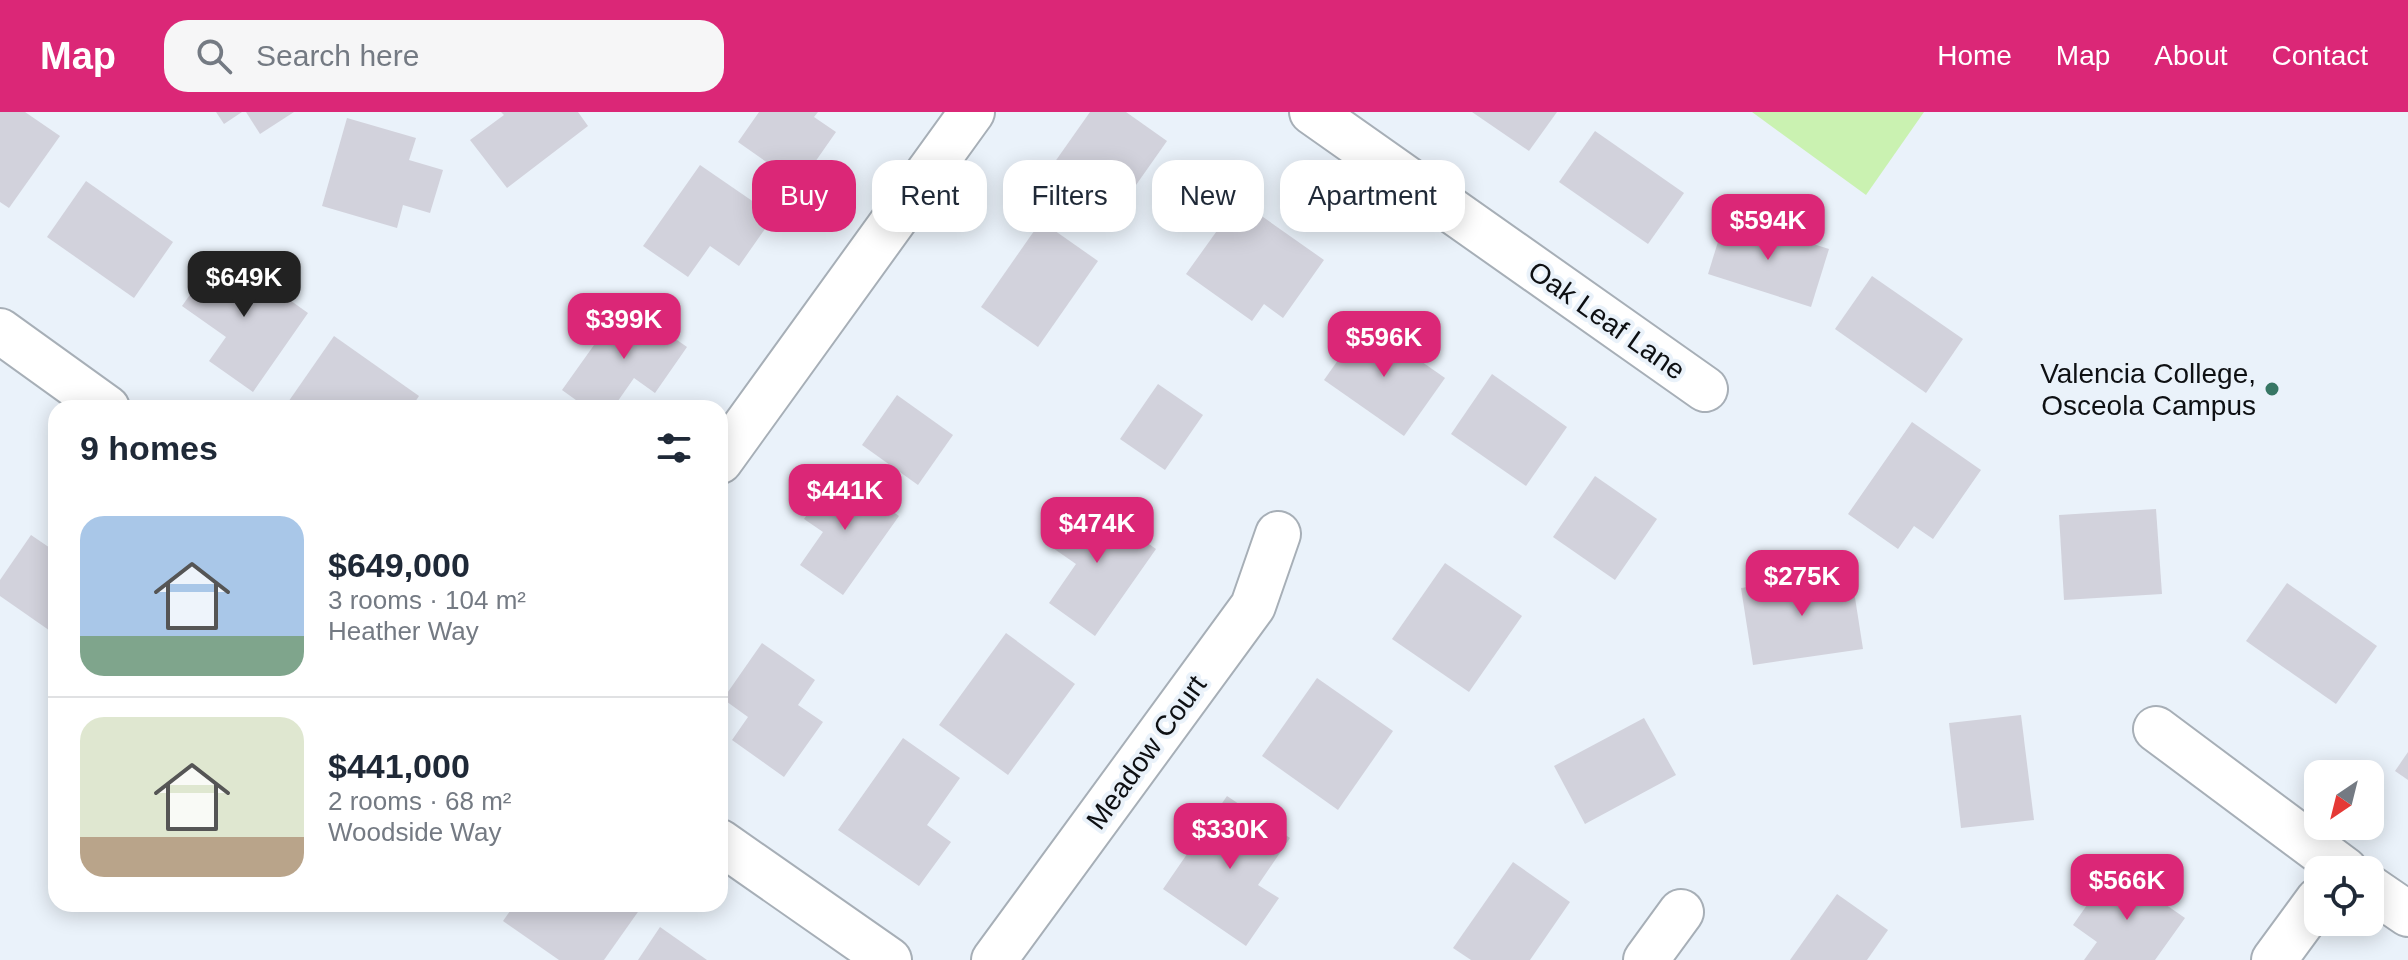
<!DOCTYPE html>
<meta charset="utf-8">
<style>
body{margin:0;font-family:Arial,sans-serif;background:#f6f6f7;color:#1f2937;height:100vh;display:flex;flex-direction:column;font-size:30px;white-space:nowrap}
*{box-sizing:border-box;margin:0}
p{font-size:26px;color:#747a83}
.icon{flex:none;width:44px;height:44px;fill:none;stroke:currentColor;stroke-width:2;stroke-linecap:round;stroke-linejoin:round}
.map{position:relative;flex:1;overflow:hidden}
.side{position:absolute;left:48px;top:288px;width:680px;height:512px;display:flex;flex-direction:column;background:#fff;border-radius:24px;box-shadow:0 4px 20px #0003}
.side>*{flex:none}
.guide{position:absolute;left:752px;top:48px;width:760px;height:72px;display:flex;gap:16px}
.needle{width:52px;rotate:215deg}
.fabs{position:absolute;left:2304px;top:648px;display:grid;gap:16px}
.fabs a{display:grid;place-items:center;width:80px;height:80px;border-radius:16px;background:#fff;box-shadow:0 4px 20px #0003;font-size:40px}
.price{position:absolute;translate:-50% -68px;padding:0 18px;border-radius:16px;background:#db2777;color:#fff;font-size:26px;line-height:52px;filter:drop-shadow(0 2px 4px #0008)}
.price::after{content:'';position:absolute;left:50%;top:48px;width:24px;height:18px;margin-left:-12px;background:inherit;clip-path:polygon(0 0,100% 0,50% 100%)}
.price.on{background:#222;color:#fff}
ul{padding:0;list-style:none}
li{display:flex;align-items:center;gap:24px;height:200px;padding:0 32px}
li+li{border-top:2px solid #e0e1e3}
li span{display:grid;place-items:center;flex:none;width:224px;height:160px;border-radius:24px;color:#555}
li>.icon{margin-inline-start:auto}
span .icon{width:96px;height:96px;fill:#fffc;stroke-width:1}
li b{font-size:34px}
h2{display:flex;justify-content:space-between;align-items:center;height:96px;padding:0 32px;font-size:34px}
.chip{padding:0 28px;border-radius:24px;background:#fff;box-shadow:0 4px 20px #0003;font-size:28px;line-height:72px}
.chip.on{background:#db2777;color:#fff}
header{display:flex;align-items:center;gap:48px;box-sizing:border-box;height:112px;padding:0 40px;background:#db2777;color:#fff}
header strong{font-size:38px}
nav{display:flex;gap:44px;margin-inline-start:auto;font-size:28px}
.search{width:560px;height:72px;background:#f6f6f7;display:flex;align-items:center;gap:20px;box-sizing:border-box;padding:0 28px;border-radius:24px;color:#747a83;font-size:30px}
.map>svg:first-child{display:block}
.green{fill:#caf2b1}
.building{fill:#d2d2dc}
.lines{fill:none;stroke-linecap:round;stroke-linejoin:round}
.minor-casing{stroke:#a7afb7;stroke-width:48}
.minor{stroke:#fff;stroke-width:44}
.poi-dot{fill:#377664;stroke:#eaf2fa;stroke-width:3}
.labels{text-anchor:middle;stroke-width:8;stroke-linejoin:round;paint-order:stroke}
.street-label{font-size:28px;fill:#0e1013;stroke:#eaf2fa}
.poi-label{font-size:28px;fill:#0e1013;stroke:#eaf2fa;text-anchor:end}
</style>
<header>
<strong>Map</strong>
<div class="search"><svg class="icon" aria-label="search" viewBox="0 0 24 24"><circle cx="10" cy="10" r="6"/><path d="M15 15l6 6"/></svg>Search here</div>
<nav><a>Home</a><a>Map</a><a>About</a><a>Contact</a></nav>
</header>
<div class="map">
<svg width="2408" height="848" viewBox="0 0 2408 848">
<rect width="100%" height="100%" fill="#eaf2fa"/>
<!-- green -->
<path class="green" d="M1752 0H1924L1866 83Z"/>
<!-- building -->
<g class="building">
<path d="M0 0H25L60 24 9 96 0 90Z"/>
<path d="M216 0H242L224 12Z"/>
<path d="M246 0H294L260 22Z"/>
<path d="M501 0H578L588 14 507 76 470 28 504 3Z"/>
<path d="M759 0H818L814 5 836 20 799 73 738 30Z"/>
<path d="M1090 0H1126L1167 29 1105 117 1040 71Z"/>
<path d="M1472 0H1557L1529 39Z"/>
<path d="M347 6 416 26 409 48 443 58 430 101 403 93 397 116 322 94Z"/>
<path d="M1595 19 1684 81 1648 132 1559 70Z"/>
<path d="M700 53 774 104 739 154 710 134 688 165 643 134Z"/>
<path d="M86 69 173 130 134 186 47 125Z"/>
<path d="M1239 88 1324 148 1283 206 1264 192 1252 209 1186 162Z"/>
<path d="M1726 104 1829 137 1811 195 1708 162Z"/>
<path d="M1041 109 1098 149 1038 235 981 195Z"/>
<path d="M221 139 308 201 253 280 209 249 226 225 182 194Z"/>
<path d="M1872 164 1963 227 1926 281 1835 217Z"/>
<path d="M624 191 687 235 655 281 634 266 613 296H587L562 278Z"/>
<path d="M1365 210 1445 266 1404 324 1324 268Z"/>
<path d="M334 224 419 284 411 296H284Z"/>
<path d="M1492 262 1567 315 1526 374 1451 322Z"/>
<path d="M1158 272 1203 303 1165 358 1120 327Z"/>
<path d="M897 283 953 323 918 373 862 333Z"/>
<path d="M1912 310 1981 358 1933 427 1914 414 1898 437 1848 402Z"/>
<path d="M837 360 899 404 843 483 800 453 823 420 804 407Z"/>
<path d="M1595 364 1657 407 1615 468 1553 425Z"/>
<path d="M1084 386 1156 437 1095 524 1049 491 1076 452 1050 434Z"/>
<path d="M2156 397 2162 482 2064 488 2059 403Z"/>
<path d="M31 423 56 440V523L0 484V468Z"/>
<path d="M1445 451 1522 504 1469 580 1392 527Z"/>
<path d="M1851 460 1863 537 1753 553 1741 476Z"/>
<path d="M2287 471 2377 534 2336 592 2246 529Z"/>
<path d="M1006 521 1075 572 1008 663 939 613Z"/>
<path d="M762 531 815 568 798 593 823 610 784 665 732 628 748 605 723 587Z"/>
<path d="M1317 566 1393 619 1338 698 1262 644Z"/>
<path d="M2021 603 2034 708 1961 716 1949 611Z"/>
<path d="M1644 606 1676 663 1585 712 1554 654Z"/>
<path d="M903 626 960 666 927 713 951 730 919 774 838 718Z"/>
<path d="M2408 640V668L2395 659Z"/>
<path d="M1227 684 1290 726 1258 773 1279 786 1246 834 1163 777Z"/>
<path d="M1513 750 1570 790 1530 848H1471L1453 836Z"/>
<path d="M2113 756 2185 806 2155 848H2084L2097 830 2073 813Z"/>
<path d="M1837 782 1888 818 1867 848H1790Z"/>
<path d="M515 792H632L640 797 604 848H559L503 809Z"/>
<path d="M660 815 707 848H638Z"/>
</g>
<g class="lines">
<defs>
<g id="minor">
<path d="M1312 0 1705 277"/>
<path d="M0 219 107 296"/>
<path d="M720 349 972 0"/>
<path d="M2156 617 2345 758"/>
<path d="M720 730 889 848"/>
<path d="M2370 776 2408 802"/>
<path d="M994 848 1253 494 1278 422"/>
<path d="M1646 848 1681 800"/>
<path d="M2274 848 2318 788"/>
</g>
</defs>
<!-- minor casing -->
<use href="#minor" class="minor-casing"/>
<!-- minor -->
<use href="#minor" class="minor"/>
</g>
<!-- markers -->
<circle class="poi-dot" cx="2272" cy="277" r="8"/>
<g class="labels">
<!-- street labels -->
<g class="street-label">
<text transform="translate(1607 208) rotate(35)" y="10">Oak Leaf Lane</text>
<text transform="translate(1146 640) rotate(-54)" y="10">Meadow Court</text>
</g>
<!-- poi labels -->
<g class="poi-label">
<text x="2256" y="271">Valencia College,<tspan x="2256" dy="32">Osceola Campus</tspan></text>
</g>
</g>
</svg>
<div class="fabs">
<a><svg class="needle" viewBox="-14 -14 28 28"><path d="M0-13l5 13h-10z" fill="#e53935"/><path d="M0 13l5-13h-10z" fill="#747a83"/></svg></a>
<a><svg class="icon" aria-label="locate" viewBox="0 0 24 24"><circle cx="12" cy="12" r="6"/><path d="M12 2v4M12 18v4M2 12h4M18 12h4"/></svg></a>
</div>
<b class="price" style="left:1768px;top:150px">$594K</b>
<b class="price on" style="left:244px;top:207px">$649K</b>
<b class="price" style="left:624px;top:249px">$399K</b>
<b class="price" style="left:1384px;top:267px">$596K</b>
<b class="price" style="left:845px;top:420px">$441K</b>
<b class="price" style="left:1097px;top:453px">$474K</b>
<b class="price" style="left:1802px;top:506px">$275K</b>
<b class="price" style="left:1230px;top:759px">$330K</b>
<b class="price" style="left:2127px;top:810px">$566K</b>
<div class="guide">
<a class="chip on">Buy</a>
<a class="chip">Rent</a>
<a class="chip">Filters</a>
<a class="chip">New</a>
<a class="chip">Apartment</a>
</div>
<section class="side">
<h2>9 homes<svg class="icon" aria-label="filters" viewBox="0 0 24 24"><path d="M4 7h16M4 17h16"/><circle cx="9" cy="7" r="2"/><circle cx="15" cy="17" r="2"/></svg></h2>
<ul>
<li><span style="background:linear-gradient(#a9c7e8 75%,#7fa58c 0)"><svg class="icon" aria-label="home" viewBox="0 0 24 24"><path d="M3 11l9-7 9 7M6 9v11h12V9"/></svg></span><div><b>$649,000</b><p>3 rooms · 104 m²</p><p>Heather Way</p></div></li>
<li><span style="background:linear-gradient(#dfe7d0 75%,#b9a48a 0)"><svg class="icon" aria-label="home" viewBox="0 0 24 24"><path d="M3 11l9-7 9 7M6 9v11h12V9"/></svg></span><div><b>$441,000</b><p>2 rooms · 68 m²</p><p>Woodside Way</p></div></li>
</ul>
</section>
</div>
